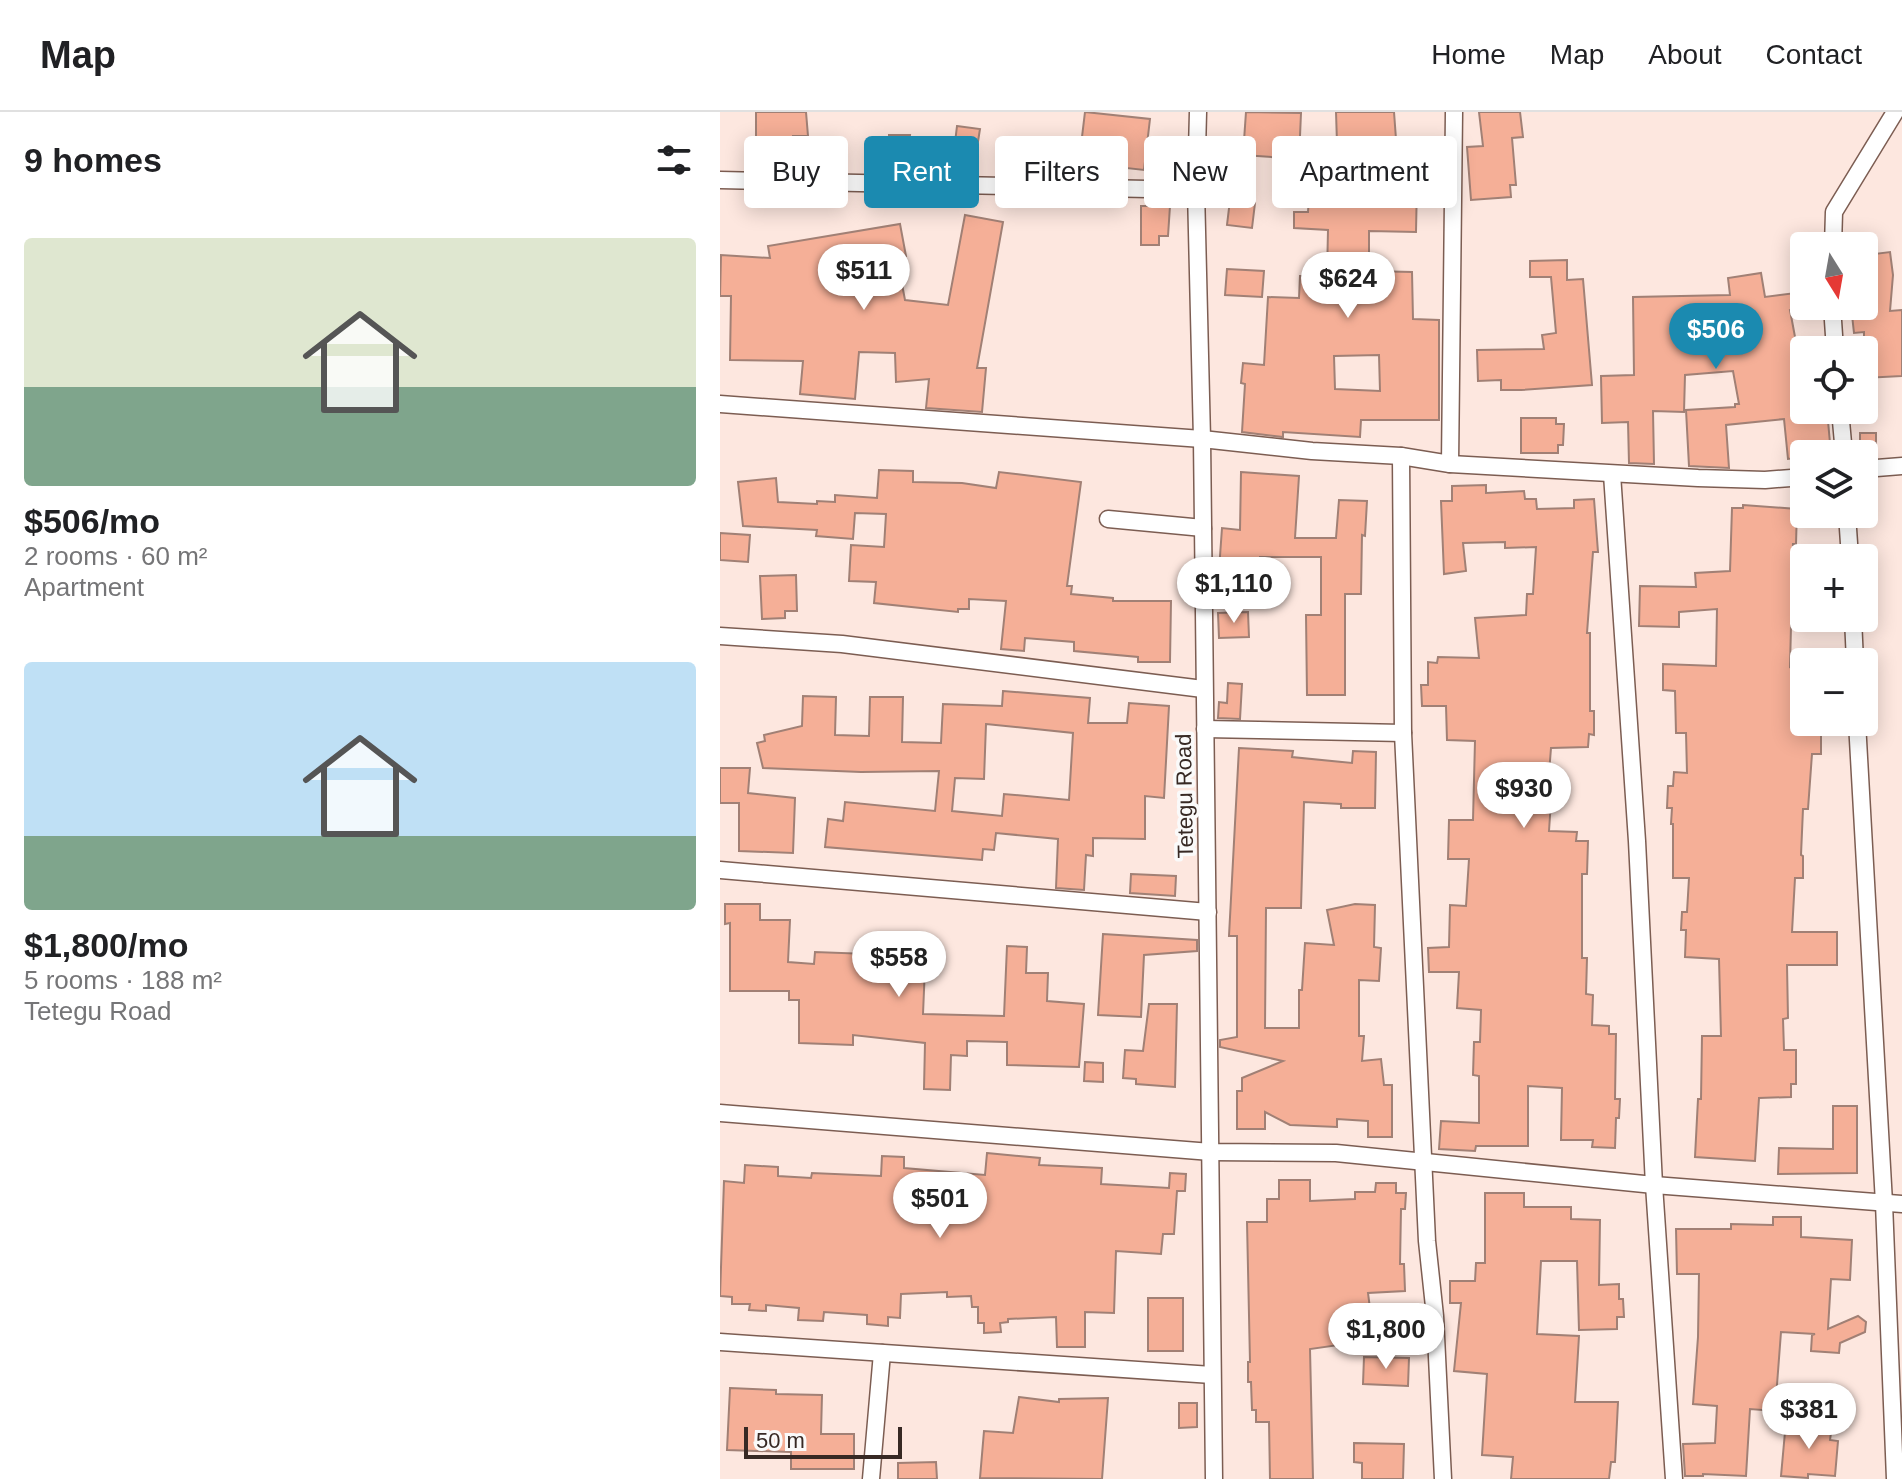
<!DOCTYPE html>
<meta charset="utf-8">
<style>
body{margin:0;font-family:Helvetica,sans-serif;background:#f2f2f2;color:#202124;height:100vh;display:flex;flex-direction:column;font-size:30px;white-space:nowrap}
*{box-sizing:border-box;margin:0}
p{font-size:26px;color:#757577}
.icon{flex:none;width:44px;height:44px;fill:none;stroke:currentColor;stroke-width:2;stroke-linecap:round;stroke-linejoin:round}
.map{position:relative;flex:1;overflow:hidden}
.details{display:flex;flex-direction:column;background:#fff;width:720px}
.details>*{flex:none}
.banner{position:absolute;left:24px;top:24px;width:760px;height:72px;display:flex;gap:16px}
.needle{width:52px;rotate:169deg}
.fabs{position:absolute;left:1070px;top:120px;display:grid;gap:16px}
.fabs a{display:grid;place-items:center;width:88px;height:88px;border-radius:8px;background:#fff;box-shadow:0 4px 20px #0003;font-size:40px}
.scale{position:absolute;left:24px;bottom:20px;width:158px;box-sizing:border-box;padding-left:8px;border:4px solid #372924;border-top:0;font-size:22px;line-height:28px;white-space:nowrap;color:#372924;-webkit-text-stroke:6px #fafafa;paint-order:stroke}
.price{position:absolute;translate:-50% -68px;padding:0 18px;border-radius:28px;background:#fff;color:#222;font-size:26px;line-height:52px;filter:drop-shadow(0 2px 4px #0008)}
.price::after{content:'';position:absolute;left:50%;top:48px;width:24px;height:18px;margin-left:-12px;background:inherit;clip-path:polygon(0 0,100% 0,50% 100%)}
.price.active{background:#1b8ab0;color:#fff}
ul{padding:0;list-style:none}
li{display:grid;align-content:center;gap:16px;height:424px;padding:0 24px}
li span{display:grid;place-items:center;height:248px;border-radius:8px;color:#555}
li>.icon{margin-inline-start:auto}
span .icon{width:144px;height:144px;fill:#fffc;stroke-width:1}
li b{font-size:34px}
h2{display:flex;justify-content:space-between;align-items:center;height:96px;padding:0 24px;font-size:34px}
.chip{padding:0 28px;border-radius:8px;background:#fff;box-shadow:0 4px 20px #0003;font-size:28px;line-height:72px}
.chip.active{background:#1b8ab0;color:#fff}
header{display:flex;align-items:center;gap:48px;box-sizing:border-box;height:112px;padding:0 40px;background:#fff;border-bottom:2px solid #e0e0e0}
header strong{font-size:38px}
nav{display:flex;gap:44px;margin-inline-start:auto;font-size:28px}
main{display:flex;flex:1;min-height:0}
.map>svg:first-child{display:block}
.building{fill:#f5af97;stroke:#a18075;stroke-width:2;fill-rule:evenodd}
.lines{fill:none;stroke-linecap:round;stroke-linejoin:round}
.street-casing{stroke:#7c5d52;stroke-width:19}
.street{stroke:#fff;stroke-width:16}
.labels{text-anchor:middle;stroke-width:7;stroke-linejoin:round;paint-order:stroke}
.street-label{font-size:22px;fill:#372924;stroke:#fafafa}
</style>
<header>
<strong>Map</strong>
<nav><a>Home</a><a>Map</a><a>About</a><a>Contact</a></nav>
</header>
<main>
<section class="details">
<h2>9 homes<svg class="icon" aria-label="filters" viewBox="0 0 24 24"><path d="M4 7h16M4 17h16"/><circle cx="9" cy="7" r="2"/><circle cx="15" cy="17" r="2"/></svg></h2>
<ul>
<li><span style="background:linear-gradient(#dfe7d0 60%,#7fa58c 0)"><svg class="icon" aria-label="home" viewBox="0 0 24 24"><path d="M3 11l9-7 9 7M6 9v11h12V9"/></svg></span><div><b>$506/mo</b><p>2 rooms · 60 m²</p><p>Apartment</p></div></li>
<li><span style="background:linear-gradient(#bfe0f5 70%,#7fa58c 0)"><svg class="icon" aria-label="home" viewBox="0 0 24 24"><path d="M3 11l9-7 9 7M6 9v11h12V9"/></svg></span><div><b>$1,800/mo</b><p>5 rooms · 188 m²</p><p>Tetegu Road</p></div></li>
</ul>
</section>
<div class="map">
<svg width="1182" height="1367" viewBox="0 0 1182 1367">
<rect width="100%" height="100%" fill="#fde7df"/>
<!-- building -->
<g class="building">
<path d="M36 0H86L88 24H73L74 54 36 55Z"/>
<path d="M365 0 430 7 424 58 398 55 397 65H379L380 53 359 50Z"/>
<path d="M526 0 581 1 579 47 523 43Z"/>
<path d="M616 0H674L676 27 617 31Z"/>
<path d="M759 0H800L803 25 792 26 796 73H790L791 85 751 88 747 35 763 34Z"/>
<path d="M237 14 260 17 256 42 234 39Z"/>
<path d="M169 23H190L189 31 195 32 194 60 169 59Z"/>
<path d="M591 53 713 56V72L697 71 696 120 649 119V159L692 160 693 207 719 208V308H641L640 325 563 320V325L522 320 525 272 521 271 523 251 544 253 548 185 579 186 580 164H607L608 118 574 116V100H588ZM659 243 660 279 615 277 614 244Z"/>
<path d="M510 88 535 91 532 116 507 113Z"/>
<path d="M421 94H450L448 124H439V133H421Z"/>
<path d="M245 103 283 110 257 256H266L262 300 206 296 209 267 176 270 175 241 139 240 135 287 80 282 83 249 10 248 11 184H0L1 143 50 146 48 134 180 112 186 144 177 146 185 188 228 193Z"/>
<path d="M1170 140 1173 163 1170 199 1182 198V264L1144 266V220L1134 221 1131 194H1144V167H1148L1146 143Z"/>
<path d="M847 148V168L863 167 872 273 801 278H781V268L758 269 757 238 824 237 822 223 836 221 831 165H810V149Z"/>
<path d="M507 157 544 159 542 185 505 183Z"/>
<path d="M1041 161 1045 185 1083 180 1085 196 1070 198 1078 241 1084 240V298H1107L1111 342H1084V345L1068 347 1064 307 1006 313 1009 356 969 354 966 298 1015 295V292H1019L1013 259 965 263 964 300 933 299 934 352 909 351 908 310 882 311 881 264 914 263 913 185 1010 183 1008 166Z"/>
<path d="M801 306H836V312H844L843 333H838V341H801Z"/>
<path d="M1140 321H1156V341L1140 342Z"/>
<path d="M159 358 193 359V370L242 371 276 376 279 360 361 370 347 474H352L351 482 393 486V489H451L450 550H418V545L354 539V530L305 526 304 539 281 537 286 489 249 487V497H238V500L154 491 156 470 129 469 131 433 164 435 166 402 135 401 133 427 96 424 97 418 23 414 18 370 56 366 58 390 97 392V389L115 390V383L157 386Z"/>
<path d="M521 360 579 364 575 426H616L619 388 647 389 645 424 642 423 641 482H625V583H587L586 503H601V445H540L539 461 520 460V467H503V458H499L502 416 520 418Z"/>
<path d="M766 373V381L804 379 805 387H816L817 397 854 396V388L874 387 878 440H873L867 521H870V599H874V623L869 622 868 635 831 636 828 674H832L829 719 857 720 856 729H868L867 762H862V846H867L866 882 873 883 872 913 889 914V922H896L895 987H900L899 1006H896L895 1036 872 1035 873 1028H841L842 976 808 974V1034H756L755 1039 719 1037 721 1009 759 1011V964L753 963 754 930H760L761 898 737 896 739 860H709L708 836 729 835 730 793 746 794 749 747H728L729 708H753L755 629 727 628 726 594H702L701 573H708V550L717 551 718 545 759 546 755 506 806 503 807 482H813L816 435 785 436V430L743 431 746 459 724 462 721 389H732V374Z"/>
<path d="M1023 393 1077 397 1076 432H1073L1070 555 1077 554 1076 602H1084V610H1101V642H1092L1088 697H1083L1081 743 1083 744V766H1075L1072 820H1117V853H1067L1068 906 1063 907 1064 938H1076V972H1071V985L1039 986 1035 1049 975 1045 978 987H981L982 924H1001L999 847 965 845 966 818H961L962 800H967L969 766H953V712H951L952 696H947L948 674H953L954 660 967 661 966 621H956L955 579 943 578V552L996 554 997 497 959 500V515L919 514 920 474 976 475 975 461 1010 459 1012 396H1023Z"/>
<path d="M0 421 30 423 28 450 0 448Z"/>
<path d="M76 463 77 499H65V506L42 507 40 464Z"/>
<path d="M528 500 529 525 499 526 498 501Z"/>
<path d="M508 571 522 572 520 607 498 606 499 590 507 591Z"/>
<path d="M283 579 370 586 368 611H407L409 591 449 594 444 686 425 684V727L373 726V744L366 743 364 778 336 776 338 727 276 721 274 738 263 737 262 748 105 735 108 707 123 709 125 690 215 699 219 659 141 660 43 656 37 631 45 629 44 623 82 614 83 584 116 585 115 623 149 624 150 585H183L182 630 221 631 223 592 282 594ZM266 612 353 621 349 688 284 682 282 704 232 699 235 666 264 667Z"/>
<path d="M519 636 573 639 572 645 632 651 633 639 656 640 655 696H621V692L584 690 581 796H546L545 916H579V878H582L585 831 614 833 607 798 635 792 655 793 654 835 661 836 659 869 639 868V924H644L642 949 661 947 664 973H672V1025H648V1009L617 1007V1015L570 1013 545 1000V1017H517V979H522V966L563 949 500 935V928L517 925V824H509Z"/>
<path d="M0 656H30L28 681 75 686 73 741 19 739V691H0Z"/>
<path d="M411 762 456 764 455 784 410 781Z"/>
<path d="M5 792H40V808H70L68 850 94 852 95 840 148 842 149 828 206 831 203 902 284 904 287 834 307 835 306 861H328L327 889 364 892 359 955 287 953V930L247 929V944L231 943 230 978 204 977 205 931 133 923V933L79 931V888H69V879H10V811L5 812Z"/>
<path d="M383 822 477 828V839L424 843 421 905 378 903Z"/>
<path d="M429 892H457L455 975 416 972V967L403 966 405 938 423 939Z"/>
<path d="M365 950 383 951V970L364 969Z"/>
<path d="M1113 994H1137V1061L1058 1062 1059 1036 1113 1037Z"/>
<path d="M267 1041 320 1046 319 1053 382 1056 381 1072 449 1076 450 1061 466 1062 465 1079H457L454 1122H443L441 1142 396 1139 394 1201 365 1200V1235H337L336 1205 288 1207V1210L280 1211 281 1220 264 1221V1211H258V1195H252L251 1184 227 1185V1180L181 1182 180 1206 168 1205V1214L147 1212V1203L104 1200 103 1209 78 1208 79 1196 46 1193V1199L29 1198 30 1192H12V1185L0 1184 4 1069 24 1071 25 1053 58 1055V1064L91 1066 92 1061 161 1064 162 1044 184 1045V1056L265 1063Z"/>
<path d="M559 1068H590V1089L635 1087V1080H655L656 1071H676V1081H686L685 1097H681L680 1152H684L685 1179 648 1181 654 1228 590 1237 593 1367H550L549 1310H536V1298H532L531 1270H528V1250H530L527 1110H547V1087H559Z"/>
<path d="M765 1081H804V1095H851V1107L880 1108 879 1173 899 1172V1187H903L904 1205H897V1217L859 1218 857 1149H821L817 1222 859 1224 855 1290H898L895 1350H891L889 1367H791L793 1345 762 1343 767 1262 734 1259 741 1191H730V1169H755L756 1151H765Z"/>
<path d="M1053 1105H1081V1125L1132 1128 1130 1168 1111 1167 1108 1217 1138 1204 1146 1210 1145 1220 1120 1231 1119 1241 1091 1239 1092 1223 1095 1222 1061 1220 1055 1299 1030 1297 1026 1364 983 1362V1364H965L963 1332 995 1331 997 1294 973 1292 978 1225 979 1162H957L956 1117H1011V1112L1053 1113Z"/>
<rect x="428" y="1186" width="35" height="53"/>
<path d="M644 1245 689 1246 688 1274 643 1272Z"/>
<path d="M10 1276 56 1278V1282L102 1283 101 1322H134V1357H71V1340L7 1338Z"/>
<path d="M299 1285 339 1290V1287L388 1286 382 1367 260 1366 264 1319 293 1321Z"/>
<path d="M459 1291H477V1315L459 1316Z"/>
<path d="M1066 1309 1112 1314 1110 1328 1118 1329 1115 1364 1088 1362V1366L1061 1364Z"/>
<path d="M634 1331 684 1332 683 1367H642V1351L634 1350Z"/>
<path d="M216 1350 217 1367H178V1351Z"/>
</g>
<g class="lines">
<defs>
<g id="street">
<path d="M478 0 476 78 482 327 494 1367"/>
<path d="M0 68 476 78"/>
<path d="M1113 134 1114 100 1175 0"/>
<path d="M1112 194 1115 238"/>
<path d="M0 292 482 327 592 339 681 344 730 352 978 366 1045 368 1084 365"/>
<path d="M1120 298 1124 342"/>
<path d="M681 344 683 621 707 1129 715 1204 723 1367"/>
<path d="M730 352 734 0"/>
<path d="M1144 357 1182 354"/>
<path d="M892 362 917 729 934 1073 954 1367"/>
<path d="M1127 402 1130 446"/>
<path d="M388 407 483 416"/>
<path d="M1133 506 1135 550"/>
<path d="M0 524 122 532 483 577"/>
<path d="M1137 610 1164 1091 1175 1367"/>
<path d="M485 617 683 621"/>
<path d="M0 758 488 800"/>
<path d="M0 1001 491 1040 616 1041 934 1073 1182 1092"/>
<path d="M0 1230 492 1263"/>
<path d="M151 1367 162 1241"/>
</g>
</defs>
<!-- street casing -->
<use href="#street" class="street-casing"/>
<!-- street -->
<use href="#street" class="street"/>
</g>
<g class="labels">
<!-- street labels -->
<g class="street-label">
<text transform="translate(464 684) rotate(-91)" y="8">Tetegu Road</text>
</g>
</g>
</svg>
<div class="fabs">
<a><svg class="needle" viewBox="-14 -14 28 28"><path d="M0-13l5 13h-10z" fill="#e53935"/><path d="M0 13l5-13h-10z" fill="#757577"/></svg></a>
<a><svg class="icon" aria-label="locate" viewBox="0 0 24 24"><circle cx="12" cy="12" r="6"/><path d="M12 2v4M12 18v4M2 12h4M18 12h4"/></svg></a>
<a><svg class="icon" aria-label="layers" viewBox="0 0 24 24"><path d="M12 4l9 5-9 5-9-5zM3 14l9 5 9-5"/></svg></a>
<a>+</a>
<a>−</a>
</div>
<div class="scale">50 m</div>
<b class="price" style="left:144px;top:200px">$511</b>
<b class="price" style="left:628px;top:208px">$624</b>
<b class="price active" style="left:996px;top:259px">$506</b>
<b class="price" style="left:514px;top:513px">$1,110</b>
<b class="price" style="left:804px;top:718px">$930</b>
<b class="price" style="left:179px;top:887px">$558</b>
<b class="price" style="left:220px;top:1128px">$501</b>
<b class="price" style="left:666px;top:1259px">$1,800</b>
<b class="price" style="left:1089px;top:1339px">$381</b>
<div class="banner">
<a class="chip">Buy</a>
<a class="chip active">Rent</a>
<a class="chip">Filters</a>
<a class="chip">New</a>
<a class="chip">Apartment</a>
</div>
</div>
</main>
